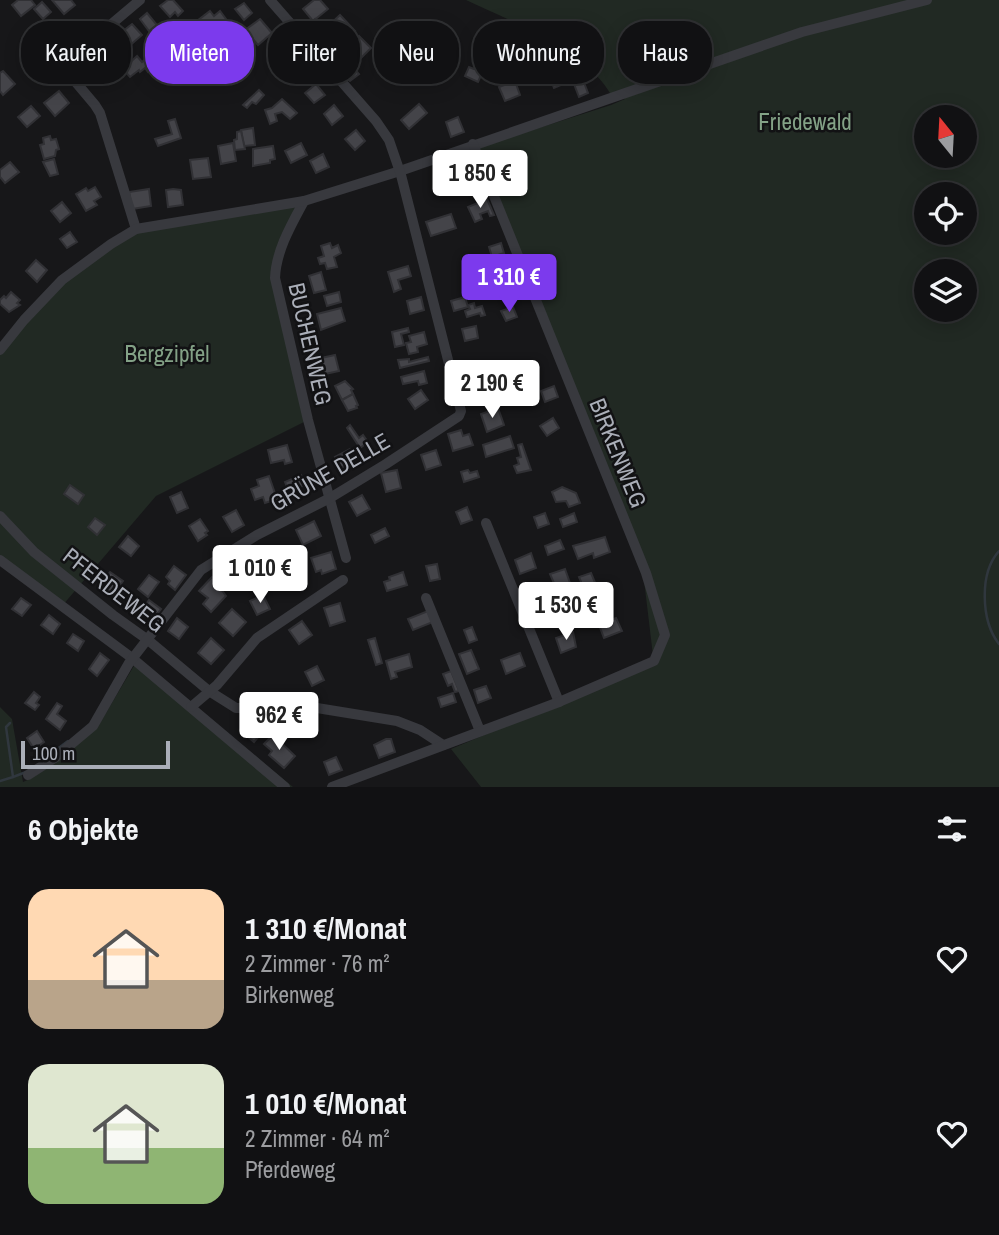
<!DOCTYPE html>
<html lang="de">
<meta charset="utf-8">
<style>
body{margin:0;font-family:"Archivo Narrow",sans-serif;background:#1e1f21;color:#f1f3f6;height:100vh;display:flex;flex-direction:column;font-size:26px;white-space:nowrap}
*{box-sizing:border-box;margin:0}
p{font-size:23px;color:#9c9da0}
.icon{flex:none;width:38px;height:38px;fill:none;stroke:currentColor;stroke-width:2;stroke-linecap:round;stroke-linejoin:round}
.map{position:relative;height:787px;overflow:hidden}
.drawer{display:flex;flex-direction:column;background:#111113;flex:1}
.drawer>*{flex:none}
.banner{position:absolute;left:21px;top:21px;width:957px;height:63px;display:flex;gap:14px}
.needle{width:46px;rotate:342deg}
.tools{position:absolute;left:914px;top:105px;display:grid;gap:14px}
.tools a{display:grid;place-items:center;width:63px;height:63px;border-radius:50%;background:#111113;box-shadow:0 4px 18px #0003,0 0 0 2px #303133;font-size:35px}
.scale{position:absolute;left:21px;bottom:18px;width:149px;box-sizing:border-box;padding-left:7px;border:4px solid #aaaeb8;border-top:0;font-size:19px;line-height:24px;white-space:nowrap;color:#aaaeb8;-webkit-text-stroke:5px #121214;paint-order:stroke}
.price{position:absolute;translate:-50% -60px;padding:0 16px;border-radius:7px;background:#fff;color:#222;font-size:23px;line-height:46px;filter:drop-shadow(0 2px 4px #0008)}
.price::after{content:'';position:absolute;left:50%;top:42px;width:21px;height:16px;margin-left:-10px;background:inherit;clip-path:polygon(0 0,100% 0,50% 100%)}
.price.current{background:#7c3aed;color:#fff}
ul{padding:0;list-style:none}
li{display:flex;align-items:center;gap:21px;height:175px;padding:0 28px}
li span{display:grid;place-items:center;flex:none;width:196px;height:140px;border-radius:21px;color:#555}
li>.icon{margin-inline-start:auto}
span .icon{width:84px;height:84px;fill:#fffc;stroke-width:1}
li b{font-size:30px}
h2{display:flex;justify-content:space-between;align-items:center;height:84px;padding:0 28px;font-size:30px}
.tag{padding:0 24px;border-radius:28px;background:#111113;box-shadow:0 4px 18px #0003,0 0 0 2px #303133;font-size:24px;line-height:63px}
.tag.current{background:#7c3aed;color:#fff}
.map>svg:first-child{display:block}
.green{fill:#212923;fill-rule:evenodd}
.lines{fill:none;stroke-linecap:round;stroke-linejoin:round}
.stream{stroke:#30373e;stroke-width:2.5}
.building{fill:#444449;stroke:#313135;stroke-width:2}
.street{stroke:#38393e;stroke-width:10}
.labels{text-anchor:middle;stroke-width:5;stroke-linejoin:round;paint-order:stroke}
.park-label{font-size:23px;fill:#83a186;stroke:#121214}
.street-label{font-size:23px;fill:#aaaeb8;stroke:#121214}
</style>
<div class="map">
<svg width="999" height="787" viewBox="0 0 999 787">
<rect width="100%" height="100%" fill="#171719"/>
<!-- green -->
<g class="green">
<path d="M466 0H999V787H481L451 749 654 664 641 555 476 148 611 105 625 99 622 95 613 98C587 49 514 23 466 0ZM926 117H964V156H926ZM926 194H964V233H926ZM926 271H964V310H926Z"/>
<path d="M304 201 276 265 308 420 156 496 62 606 0 560V351L62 280 136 229Z"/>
<path d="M138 659 293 787H0V707L12 719 23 782 32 778 97 728Z"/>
</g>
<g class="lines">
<!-- stream -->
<g class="stream">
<path d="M999 551C979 573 981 621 999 644"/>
<path d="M44 759 68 741"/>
<path d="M13 777 26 772"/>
<path d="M0 781 13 777 6 727 10 723"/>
</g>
</g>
<!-- building -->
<g class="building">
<path d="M18 0H31L35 5 21 16 12 5Z"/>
<path d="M52 0H71L75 5 64 14Z"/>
<path d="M168 0H173L183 11 178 16 175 12 170 17 160 6Z"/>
<path d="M314 0H320L328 9 313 21 303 9Z"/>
<path d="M42 2 51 12 43 19 34 9Z"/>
<path d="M244 3 252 13 244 20 235 9Z"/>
<path d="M210 11 214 16 220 11 226 19 207 35 203 30 186 41 180 34Z"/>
<path d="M147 13 157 25 149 31 140 19Z"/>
<path d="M340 15 355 31 339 46 324 30Z"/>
<path d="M260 19 272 33 258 45 245 30Z"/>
<path d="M315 19 322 27 312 36 305 28Z"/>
<path d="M132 24 142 35 128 47 118 35Z"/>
<path d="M439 33 441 42 425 46 423 37Z"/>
<path d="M359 36 371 48 358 61 346 48Z"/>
<path d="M228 41 232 47 215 60 211 54Z"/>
<path d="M418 42 423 60 434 70 425 81 420 76 424 71 415 63 413 64 407 45Z"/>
<path d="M514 52 523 55 519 66 500 61 483 71 478 82 465 76 469 67 474 69 489 56 497 53 512 54Z"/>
<path d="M304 54 314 65 295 81 290 75 287 78 281 70 300 55 301 56Z"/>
<path d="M103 55 112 66 100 80 89 68Z"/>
<path d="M137 56 142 62 147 58 154 66 148 72 145 68 140 72 139 70 130 77 123 69Z"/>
<path d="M34 61 44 68 41 70 44 73 35 81 25 69Z"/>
<path d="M559 61 568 82 554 88 551 80 543 83 537 71Z"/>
<path d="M349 63 359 74 350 81 340 70Z"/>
<path d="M3 71 15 84 3 95 0 91V73Z"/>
<path d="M583 80 588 93 579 97 574 84Z"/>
<path d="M515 81 520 95 505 101 499 87Z"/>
<path d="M316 84 325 95 314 103 305 93Z"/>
<path d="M259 90 264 95 256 104 252 102 247 108 243 105Z"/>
<path d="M59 91 69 103 55 116 44 103Z"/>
<path d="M282 99 297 113 290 119 282 112 275 114 277 121 270 124 265 110 272 108Z"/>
<path d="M419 104 427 113 409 129 401 120Z"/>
<path d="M334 105 343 116 332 125 324 114Z"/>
<path d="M31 106 40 116 27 127 18 117Z"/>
<path d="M458 117 464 132 451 137 446 122Z"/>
<path d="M175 119 181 138 158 146 155 139 172 134 168 121Z"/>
<path d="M253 128 255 145 244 146 241 130Z"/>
<path d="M356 130 365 141 355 150 345 139Z"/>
<path d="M241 131 245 149 235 150 234 140 237 139V132Z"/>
<path d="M50 136 51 140 56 139 59 149 56 150 55 156 44 159 40 145 44 144 43 138Z"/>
<path d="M233 143 236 161 221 164 218 146Z"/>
<path d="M301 143 307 155 291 163 285 151Z"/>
<path d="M273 146 275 159 270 160V163L253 166V149Z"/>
<path d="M323 154 329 167 316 173 310 161Z"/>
<path d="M208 158 211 177 193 179 190 160Z"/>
<path d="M54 159 58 174 50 176 43 162Z"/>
<path d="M10 162 19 172 5 183 0 177V170Z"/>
<path d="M95 187 101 197 94 201 97 205 86 211 76 194 86 188 88 191Z"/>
<path d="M149 189 151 206 132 209 129 192Z"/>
<path d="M173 189 181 190 183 205 168 207 166 190Z"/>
<path d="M487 199 494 215 490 216 488 211 480 214 482 219 475 222 468 207Z"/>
<path d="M62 202 71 213 60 222 51 211Z"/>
<path d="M451 214 456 228 431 236 426 222Z"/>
<path d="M70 232 77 242 67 248 60 239Z"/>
<path d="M330 243 332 248 338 245 341 253 334 257 337 267 327 269 325 263 320 264 318 258 324 256 321 246Z"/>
<path d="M501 243 504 253 492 257 489 247Z"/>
<path d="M36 260 47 270 37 282 26 271Z"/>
<path d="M490 265 494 279 468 286 464 273Z"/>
<path d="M408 266 411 276 398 280 401 289 394 292 388 272Z"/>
<path d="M321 272 326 290 314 293 309 276Z"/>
<path d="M11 292 20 300 17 303 20 305 9 312 0 304V300L4 296 6 298Z"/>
<path d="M339 292 341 302 327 306 324 296Z"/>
<path d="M421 297 424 310 410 314 407 301Z"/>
<path d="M465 297 468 307 454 311 451 301Z"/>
<path d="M474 303 475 308 482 306 485 315 481 316 480 313 467 317 465 311 470 309 468 305Z"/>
<path d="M513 307 517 317 506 321 501 311Z"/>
<path d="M341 308 345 321 321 330 317 314Z"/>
<path d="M476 326 478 338 465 341 462 329Z"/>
<path d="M408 328 409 332 401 334 404 345 395 347 392 332Z"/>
<path d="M424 332 427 344 417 347 418 352 409 354 406 343 411 342 409 336Z"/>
<path d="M335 355 339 371 325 374 321 358Z"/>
<path d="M428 357 429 361 400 368 398 360 409 359V362Z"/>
<path d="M424 371 427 383 419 385 418 381 403 384 401 377Z"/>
<path d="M345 381 353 389 351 390 353 394 342 400 335 386Z"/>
<path d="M522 382 527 395 515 400 510 387Z"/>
<path d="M554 386 558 397 545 402 541 391Z"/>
<path d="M421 390 428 400 415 409 408 399Z"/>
<path d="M353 394 358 405 356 406 357 408 348 411 342 400Z"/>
<path d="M498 408 504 425 487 432 481 414Z"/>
<path d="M553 418 559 428 547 436 540 426Z"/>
<path d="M350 425 359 438 363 435 368 442 360 448 347 428Z"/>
<path d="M461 430 463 436 469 434 473 445 453 451 448 434Z"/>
<path d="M510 436 514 448 486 457 483 445Z"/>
<path d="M522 444 531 470 517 473 514 466 519 464 517 458 521 457 518 445Z"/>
<path d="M287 445 292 462 285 464 284 460 271 463 268 450Z"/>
<path d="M350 449 356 459 341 468 335 457Z"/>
<path d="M436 450 441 465 426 470 421 455Z"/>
<path d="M397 470 401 488 386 492 381 473Z"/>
<path d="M468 470 470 473 477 471 479 477 464 482 461 472Z"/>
<path d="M301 475 305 485 289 492 285 482Z"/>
<path d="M269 476 277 499 265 503 263 497 255 500 251 489 259 486 257 480Z"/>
<path d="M70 485 84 495 78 504 64 494Z"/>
<path d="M562 487 576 493 580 503 569 507 566 501 556 502 552 492Z"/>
<path d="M181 492 188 508 177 513 170 497Z"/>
<path d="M362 495 370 509 357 516 349 502Z"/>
<path d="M467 507 472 520 461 524 456 512Z"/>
<path d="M236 510 244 525 232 532 223 517Z"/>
<path d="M545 513 549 524 538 528 534 517Z"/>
<path d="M574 513 577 522 563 527 560 519Z"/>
<path d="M95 518 105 525 97 535 88 527Z"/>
<path d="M200 519 208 531 205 533 207 535 198 541 189 526Z"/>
<path d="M314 521 321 536 303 545 296 530Z"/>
<path d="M385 528 389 536 375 543 371 535Z"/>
<path d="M128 536 139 546 131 556 119 547Z"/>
<path d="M605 537 610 552 594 558 593 553 578 559 573 546Z"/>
<path d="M560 540 564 549 548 555 545 546Z"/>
<path d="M264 550 268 566 255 569 252 558 258 556 257 552Z"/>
<path d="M275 552 278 564 268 567 265 555Z"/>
<path d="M331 552 336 569 322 574 321 570 316 572 311 558Z"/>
<path d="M531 553 536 568 520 574 515 560Z"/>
<path d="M242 554 250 569 235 576 239 584 229 589 216 568Z"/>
<path d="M437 564 440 579 430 581 426 566Z"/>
<path d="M174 566 186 575 175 590 168 584 170 581 166 577Z"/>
<path d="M565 569 570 583 557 590 550 574Z"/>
<path d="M110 572 123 581 112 596 98 587Z"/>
<path d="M403 572 407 585 387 591 384 582 390 580 389 577Z"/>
<path d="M591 573 596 585 584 589 579 577Z"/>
<path d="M149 575 159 582 148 597 138 589Z"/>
<path d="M212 577 226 596 211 612 203 604 208 598 199 591Z"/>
<path d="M263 595 270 609 257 615 250 601Z"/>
<path d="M21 598 31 605 22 616 12 609Z"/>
<path d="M149 600 161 609 154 618 143 609Z"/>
<path d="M340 603 345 621 330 626 324 608Z"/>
<path d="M550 606 555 617 541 623 536 613Z"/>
<path d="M232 609 246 622 233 636 219 623Z"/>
<path d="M428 611 433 622 413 630 408 619Z"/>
<path d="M49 615 60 624 53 634 41 625Z"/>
<path d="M177 618 188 627 179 639 168 631Z"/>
<path d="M616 618 622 631 604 638 599 625Z"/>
<path d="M302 621 312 635 299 644 289 630Z"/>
<path d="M472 627 477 640 469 643 464 630Z"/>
<path d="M573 632 576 647 561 653 556 638Z"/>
<path d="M73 634 84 641 78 651 67 643Z"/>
<path d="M211 638 224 650 211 664 198 653Z"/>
<path d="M375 638 382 663 376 665 368 640Z"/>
<path d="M471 650 479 669 467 674 459 654Z"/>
<path d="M100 653 109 660 97 676 89 669Z"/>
<path d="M520 653 525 666 506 674 501 660Z"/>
<path d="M409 654 412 667 395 672 397 677 391 679 386 661Z"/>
<path d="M317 666 324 680 312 686 305 672Z"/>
<path d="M451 671 459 691 455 692 452 684 448 686 443 674Z"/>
<path d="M486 686 491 698 478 703 474 690Z"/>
<path d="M34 692 40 697 36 703 39 705 35 710 25 703Z"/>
<path d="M453 693 456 702 441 707 438 698Z"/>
<path d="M57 703 62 706 57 714 66 721 60 730 46 719Z"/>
<path d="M249 719 263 731 254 742 240 730Z"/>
<path d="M37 731 44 742 34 749 27 738Z"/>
<path d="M273 735 295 756 284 768 269 755 272 751 264 744Z"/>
<path d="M386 739H391L395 752 379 758 374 745Z"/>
<path d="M336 757 342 770 329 775 324 762Z"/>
</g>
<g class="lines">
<!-- street -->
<g class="street">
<path d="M304 201C291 225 276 251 275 278L308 420 346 558"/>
<path d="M136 229 100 113 95 105 63 67 70 59 140 0"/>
<path d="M0 350 24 320 62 280 111 244 136 229 304 201 400 171 802 32 927 0"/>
<path d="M0 516 34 552 113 615 148 640 209 691 236 708H317L397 721 420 730 443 745"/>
<path d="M486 523 559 702"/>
<path d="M0 560 132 658 285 787"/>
<path d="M426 598 480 731"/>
<path d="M191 707 217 685 257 638 343 580"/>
<path d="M28 775 56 757 93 726 129 663 201 570 257 535 330 498 386 464 459 416 461 411 401 175 389 140 376 121 270 0"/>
<path d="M332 787 559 702 654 661 665 635 646 573 473 144"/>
</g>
</g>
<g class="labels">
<!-- park labels -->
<g class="park-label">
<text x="805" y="130">Friedewald</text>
<text x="167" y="362">Bergzipfel</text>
</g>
<!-- street labels -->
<g class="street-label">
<text transform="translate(310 344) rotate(77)" y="8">BUCHENWEG</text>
<text transform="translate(618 453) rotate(68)" y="8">BIRKENWEG</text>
<text transform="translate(330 472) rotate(-30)" y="8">GRÜNE DELLE</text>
<text transform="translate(114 590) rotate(38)" y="8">PFERDEWEG</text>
</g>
</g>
</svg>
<div class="tools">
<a><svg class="needle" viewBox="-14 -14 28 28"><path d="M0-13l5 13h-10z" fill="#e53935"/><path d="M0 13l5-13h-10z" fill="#9c9da0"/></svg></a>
<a><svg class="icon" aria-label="locate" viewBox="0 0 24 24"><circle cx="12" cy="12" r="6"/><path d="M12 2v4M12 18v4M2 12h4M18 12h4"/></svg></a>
<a><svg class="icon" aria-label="layers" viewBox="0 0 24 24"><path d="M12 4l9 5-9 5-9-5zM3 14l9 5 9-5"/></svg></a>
</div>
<div class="scale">100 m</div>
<b class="price" style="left:480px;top:210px">1 850 €</b>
<b class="price current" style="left:509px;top:314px">1 310 €</b>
<b class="price" style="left:492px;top:420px">2 190 €</b>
<b class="price" style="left:260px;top:605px">1 010 €</b>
<b class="price" style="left:566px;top:642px">1 530 €</b>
<b class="price" style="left:279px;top:752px">962 €</b>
<div class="banner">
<a class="tag">Kaufen</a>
<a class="tag current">Mieten</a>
<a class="tag">Filter</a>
<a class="tag">Neu</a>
<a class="tag">Wohnung</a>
<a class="tag">Haus</a>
</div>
</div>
<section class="drawer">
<h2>6 Objekte<svg class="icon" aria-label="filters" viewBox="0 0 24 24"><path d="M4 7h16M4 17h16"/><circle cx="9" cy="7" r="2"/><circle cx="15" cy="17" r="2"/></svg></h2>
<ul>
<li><span style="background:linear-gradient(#ffd9b3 65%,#b9a48a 0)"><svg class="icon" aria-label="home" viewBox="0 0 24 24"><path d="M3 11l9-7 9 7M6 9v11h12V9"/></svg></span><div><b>1 310 €/Monat</b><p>2 Zimmer · 76 m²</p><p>Birkenweg</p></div><svg class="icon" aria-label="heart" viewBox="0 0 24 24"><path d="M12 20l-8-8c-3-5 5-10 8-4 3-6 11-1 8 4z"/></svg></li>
<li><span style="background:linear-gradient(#dfe7d0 60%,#8fb573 0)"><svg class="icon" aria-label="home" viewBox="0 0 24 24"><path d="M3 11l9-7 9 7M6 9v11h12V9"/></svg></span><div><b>1 010 €/Monat</b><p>2 Zimmer · 64 m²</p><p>Pferdeweg</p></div><svg class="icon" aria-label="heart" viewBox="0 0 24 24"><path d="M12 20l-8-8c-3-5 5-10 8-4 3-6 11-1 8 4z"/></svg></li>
</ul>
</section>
